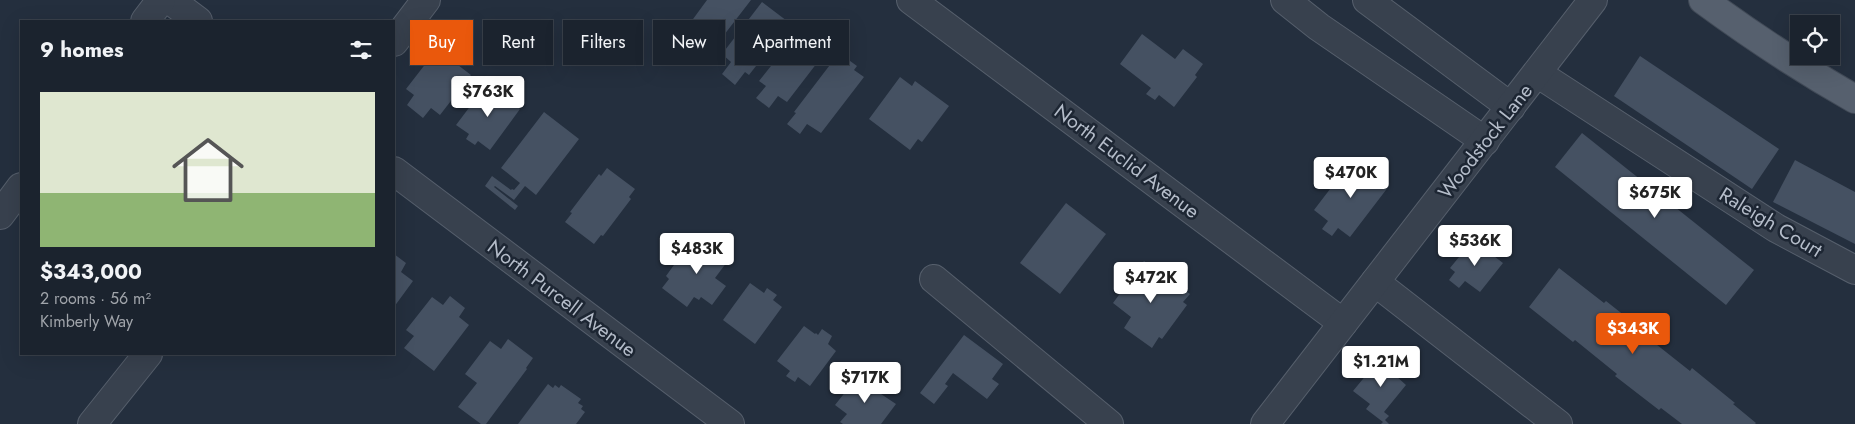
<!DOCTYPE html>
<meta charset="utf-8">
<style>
body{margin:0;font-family:Jost,sans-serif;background:#282f3a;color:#f1f3f6;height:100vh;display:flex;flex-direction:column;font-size:19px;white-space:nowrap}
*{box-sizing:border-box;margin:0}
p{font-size:16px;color:#a0a4aa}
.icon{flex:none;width:28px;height:28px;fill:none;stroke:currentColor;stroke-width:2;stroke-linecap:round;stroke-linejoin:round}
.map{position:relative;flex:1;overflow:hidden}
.drawer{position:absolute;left:20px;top:20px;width:375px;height:335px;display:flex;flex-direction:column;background:#1b232e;border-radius:0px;box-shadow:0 5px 20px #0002,0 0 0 1px #39404a}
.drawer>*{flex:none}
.guide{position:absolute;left:410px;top:20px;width:475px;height:45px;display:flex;gap:10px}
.tools{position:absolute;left:1790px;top:15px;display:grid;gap:10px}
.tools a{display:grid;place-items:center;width:50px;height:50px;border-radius:0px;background:#1b232e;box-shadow:0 5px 20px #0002,0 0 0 1px #39404a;font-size:25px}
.price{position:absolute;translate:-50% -42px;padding:0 11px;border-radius:5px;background:#fff;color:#222;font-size:16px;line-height:32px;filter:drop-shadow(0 1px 2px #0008)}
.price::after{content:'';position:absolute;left:50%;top:30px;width:15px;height:11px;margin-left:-8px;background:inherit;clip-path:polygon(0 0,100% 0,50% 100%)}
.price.on{background:#ea580c;color:#fff}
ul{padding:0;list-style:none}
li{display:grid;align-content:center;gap:10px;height:265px;padding:0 20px}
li+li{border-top:1px solid #39404a}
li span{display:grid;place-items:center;height:155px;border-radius:0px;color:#555}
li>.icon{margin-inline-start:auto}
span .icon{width:90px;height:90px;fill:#fffc;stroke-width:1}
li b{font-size:21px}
h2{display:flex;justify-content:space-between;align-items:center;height:60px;padding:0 20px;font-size:21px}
.pill{padding:0 18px;border-radius:0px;background:#1b232e;box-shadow:0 5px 20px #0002,0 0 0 1px #39404a;font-size:18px;line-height:45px}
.pill.on{background:#ea580c;color:#fff}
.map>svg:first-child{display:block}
.building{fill:#455162}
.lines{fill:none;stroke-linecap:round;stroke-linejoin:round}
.minor-casing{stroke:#565f6c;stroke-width:30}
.major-casing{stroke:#414a57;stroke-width:30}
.minor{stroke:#38414e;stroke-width:28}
.major{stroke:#56606e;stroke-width:28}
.labels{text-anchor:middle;stroke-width:5;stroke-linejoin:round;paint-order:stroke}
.street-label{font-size:20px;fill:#b4bcc9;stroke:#1d2633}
</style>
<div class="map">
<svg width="1855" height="424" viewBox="0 0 1855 424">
<rect width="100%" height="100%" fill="#242f3e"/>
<!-- building -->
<g class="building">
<path d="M707 0H751L714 48 710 45 699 59 687 49 694 40 686 34 687 32 685 30Z"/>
<path d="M762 2 791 24 786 30 785 29 749 75 745 72 735 85 722 74 731 62 722 54Z"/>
<path d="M797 29 827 50 787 102 778 96 769 108 756 98 766 86 759 81 794 37 792 35Z"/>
<path d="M1142 34 1175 59 1183 49 1203 64 1195 75 1197 77 1174 107 1159 95 1155 100 1146 94 1151 88 1120 64Z"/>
<path d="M437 49 471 75 440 115 431 108 423 118 407 105 414 95 406 89Z"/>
<path d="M839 53 857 66 854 70 864 77 821 133 807 124 800 134 787 124 796 113 794 112Z"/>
<path d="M1640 56 1779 149 1752 189 1614 96Z"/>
<path d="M900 77 912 86 915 81 949 106 922 142 918 139 910 150 869 119Z"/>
<path d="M487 84 520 109 490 150 478 141 475 145 466 139 469 134 456 125Z"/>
<path d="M544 112 579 139 536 195 525 186 514 200 495 186 494 187 518 206 515 210 485 186 492 176 511 190 512 189 514 190 520 183 501 168Z"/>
<path d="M1582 133 1754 270 1726 305 1555 167Z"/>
<path d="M1353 159 1389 186 1350 237 1338 228 1332 236 1322 229 1328 221 1314 210Z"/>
<path d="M1795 160 1855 192V244L1773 202Z"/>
<path d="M607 168 635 189 629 197 631 199 603 236 601 235 594 244 565 222 572 213 570 212 599 174 601 176Z"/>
<path d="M1066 203 1106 234 1060 294 1020 263Z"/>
<path d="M692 240 705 250 710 243 730 258 715 278 726 286 712 305 701 297 699 300 694 297 687 307 662 288 669 279 666 276Z"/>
<path d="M1473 240 1503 263 1480 292 1465 281 1459 288 1449 280 1455 272 1450 268Z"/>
<path d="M394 254 406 263 401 272 413 281 394 307Z"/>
<path d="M1144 261 1190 294 1183 302 1187 305 1162 339 1159 337 1152 348 1124 328 1131 317 1113 303Z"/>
<path d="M1559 268 1604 303 1606 301 1649 335 1647 337 1690 371 1692 368 1735 403 1733 404 1756 423 1755 424H1682L1661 408 1659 410 1615 376 1617 374 1575 340 1573 342 1529 307Z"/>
<path d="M750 283 764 293 767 288 777 295 773 300 782 307 755 344 723 320Z"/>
<path d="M450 296 465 308 459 317 469 325 434 371 404 348 414 336 406 330 432 297 443 305Z"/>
<path d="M804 326 815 334 816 333 818 335 822 329 832 336 828 344 836 351 810 386 798 377 795 382 786 376 790 371 777 361Z"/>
<path d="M964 335 1003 364 992 379 999 384 987 399 953 373 945 384 948 386 934 404 920 393Z"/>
<path d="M508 339 533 358 526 368 527 369 486 424H481L458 407 477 383 465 374 490 341 501 349Z"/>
<path d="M1387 357 1402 370 1396 376 1406 385 1384 412 1389 416 1385 420 1389 424H1381L1383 422 1366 409 1370 404 1353 391 1377 362 1381 365Z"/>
<path d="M858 376 868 383 870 380 884 390 881 394 896 404 881 424H843L840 422 847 414 835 405Z"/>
<path d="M548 384 553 388 555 385 559 388 561 385 581 399 578 403 583 406 581 409 585 412 576 424H518Z"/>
</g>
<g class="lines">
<defs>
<g id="minor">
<path d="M170 0 198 21"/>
<path d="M911 0 1343 323"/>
<path d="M1285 0 1319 27 1485 141"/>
<path d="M1367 0 1511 107"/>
<path d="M145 21 161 0"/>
<path d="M394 42 426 0"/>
<path d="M1537 73 1776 228 1855 270"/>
<path d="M394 171 730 424"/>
<path d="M0 215 21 187"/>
<path d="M934 279 1109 424"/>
<path d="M1375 282 1558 424"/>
<path d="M92 424 148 354"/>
<path d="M1265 424 1593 0"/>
</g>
<path id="major" d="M1703 0C1752 36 1802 69 1855 99"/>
</defs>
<!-- minor casing -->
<use href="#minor" class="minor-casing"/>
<!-- major casing -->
<use href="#major" class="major-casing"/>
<!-- minor -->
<use href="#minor" class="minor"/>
<!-- major -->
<use href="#major" class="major"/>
</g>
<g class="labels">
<!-- street labels -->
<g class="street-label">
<text transform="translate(1485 141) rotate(-52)" y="7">Woodstock Lane</text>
<text transform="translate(1127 161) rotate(37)" y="7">North Euclid Avenue</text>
<text transform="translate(1771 222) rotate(31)" y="7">Raleigh Court</text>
<text transform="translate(562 298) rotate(37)" y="7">North Purcell Avenue</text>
</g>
</g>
</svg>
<div class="tools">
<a><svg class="icon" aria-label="locate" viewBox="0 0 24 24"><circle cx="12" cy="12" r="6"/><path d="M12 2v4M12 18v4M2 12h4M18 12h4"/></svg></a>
</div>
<b class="price" style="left:488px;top:118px">$763K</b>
<b class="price" style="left:1351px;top:199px">$470K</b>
<b class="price" style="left:1655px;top:219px">$675K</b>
<b class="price" style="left:1475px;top:267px">$536K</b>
<b class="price" style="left:697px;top:275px">$483K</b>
<b class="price" style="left:1151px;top:304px">$472K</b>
<b class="price on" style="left:1633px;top:355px">$343K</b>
<b class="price" style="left:1381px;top:388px">$1.21M</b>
<b class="price" style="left:865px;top:404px">$717K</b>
<div class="guide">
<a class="pill on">Buy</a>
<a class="pill">Rent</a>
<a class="pill">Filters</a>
<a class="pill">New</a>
<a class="pill">Apartment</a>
</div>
<section class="drawer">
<h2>9 homes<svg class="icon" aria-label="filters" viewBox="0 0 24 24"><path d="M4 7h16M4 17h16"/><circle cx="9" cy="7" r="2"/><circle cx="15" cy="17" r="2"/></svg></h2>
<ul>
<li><span style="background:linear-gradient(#dfe7d0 65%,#8fb573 0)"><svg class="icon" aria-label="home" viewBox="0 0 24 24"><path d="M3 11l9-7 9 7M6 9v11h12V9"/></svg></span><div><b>$343,000</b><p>2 rooms · 56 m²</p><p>Kimberly Way</p></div></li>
</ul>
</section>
</div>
